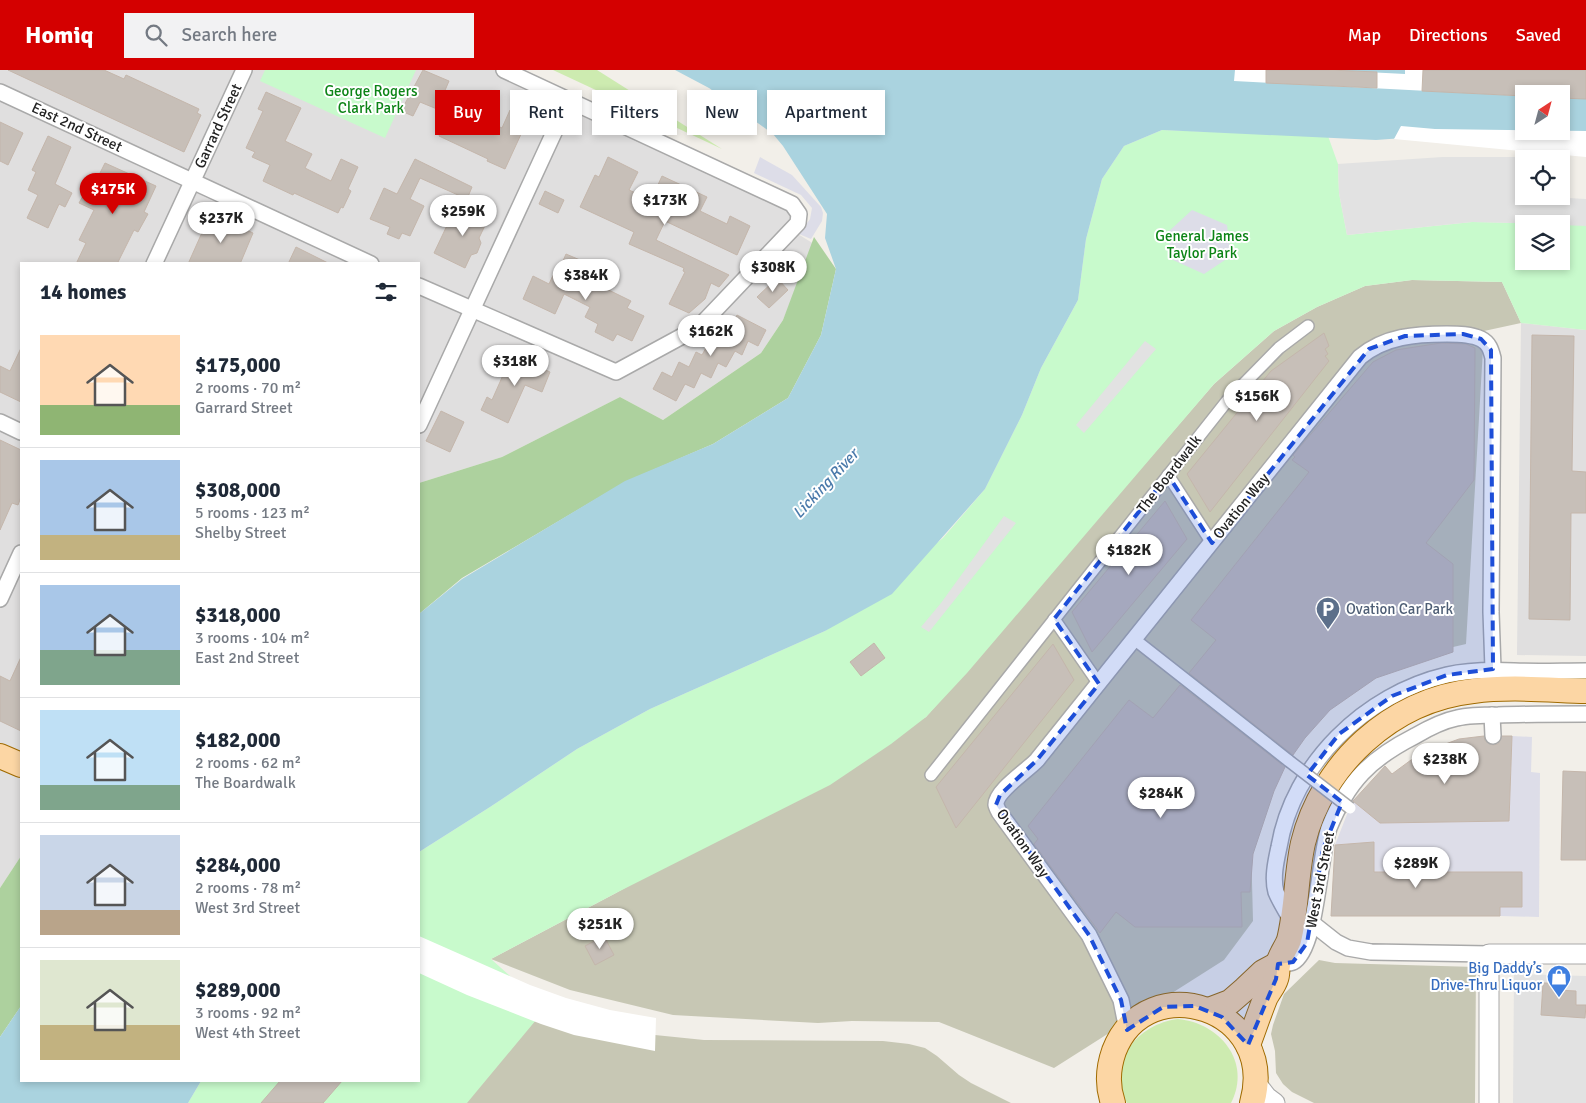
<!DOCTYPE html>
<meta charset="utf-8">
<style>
body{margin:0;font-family:Signika,sans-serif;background:#f2f2f3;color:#1f2937;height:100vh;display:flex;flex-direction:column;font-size:19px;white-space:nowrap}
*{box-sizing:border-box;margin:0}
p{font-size:16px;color:#747a83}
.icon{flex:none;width:28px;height:28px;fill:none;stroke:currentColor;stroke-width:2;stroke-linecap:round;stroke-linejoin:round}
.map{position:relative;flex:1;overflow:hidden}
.panel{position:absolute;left:20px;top:192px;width:400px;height:820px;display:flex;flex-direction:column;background:#fff;border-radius:0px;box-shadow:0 2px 8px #0003}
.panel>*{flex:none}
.top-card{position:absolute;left:435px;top:20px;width:475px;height:45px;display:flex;gap:10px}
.needle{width:32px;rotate:36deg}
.tools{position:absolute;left:1515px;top:15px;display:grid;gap:10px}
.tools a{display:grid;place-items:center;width:55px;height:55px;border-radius:0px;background:#fff;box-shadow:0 2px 8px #0003;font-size:25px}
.price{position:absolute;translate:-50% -42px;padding:0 11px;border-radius:18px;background:#fff;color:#222;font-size:16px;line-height:32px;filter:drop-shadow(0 1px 2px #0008)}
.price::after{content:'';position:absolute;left:50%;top:30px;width:15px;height:11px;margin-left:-8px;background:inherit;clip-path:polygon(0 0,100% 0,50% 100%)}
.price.active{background:#d40000;color:#fff}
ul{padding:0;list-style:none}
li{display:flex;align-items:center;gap:15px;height:125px;padding:0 20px}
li+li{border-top:1px solid #e0e1e3}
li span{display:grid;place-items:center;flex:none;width:140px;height:100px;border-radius:0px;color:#555}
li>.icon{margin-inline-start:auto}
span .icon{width:60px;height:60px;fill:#fffc;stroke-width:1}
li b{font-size:21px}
h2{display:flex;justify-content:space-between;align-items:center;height:60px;padding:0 20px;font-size:21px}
.chip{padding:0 18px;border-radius:0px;background:#fff;box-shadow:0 2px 8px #0003;font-size:18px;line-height:45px}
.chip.active{background:#d40000;color:#fff}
header{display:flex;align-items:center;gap:30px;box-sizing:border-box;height:70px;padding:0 25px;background:#d40000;color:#fff}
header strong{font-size:24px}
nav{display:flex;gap:28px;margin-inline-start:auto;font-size:18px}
.search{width:350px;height:45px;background:#f2f2f3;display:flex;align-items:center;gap:12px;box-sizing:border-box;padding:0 18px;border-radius:0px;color:#747a83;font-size:19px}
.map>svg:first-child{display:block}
.residential{fill:#e0dfdf}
.construction{fill:#c7c7b4}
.grass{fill:#cdebb0}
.forest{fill:#add19e}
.park{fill:#c8facc;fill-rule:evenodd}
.parking{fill:#e2e2e2;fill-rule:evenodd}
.plaza{fill:#dddde8}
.water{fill:#aad3df;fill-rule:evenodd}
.pier{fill:#fff}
.building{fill:#c7bfb8;stroke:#c4b6ab}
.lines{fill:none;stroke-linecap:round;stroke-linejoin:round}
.pedestrian-casing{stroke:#a9a9a9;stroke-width:14}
.minor-casing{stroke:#a9a9a9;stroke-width:18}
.tertiary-casing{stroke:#a9a9a9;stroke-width:21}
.primary-casing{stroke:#a06b00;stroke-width:26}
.pedestrian{stroke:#fff;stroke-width:11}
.minor{stroke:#fff;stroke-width:15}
.tertiary{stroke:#fff;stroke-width:19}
.primary{stroke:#fcd6a4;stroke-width:24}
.pedestrian-bridge-casing{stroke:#a9a9a9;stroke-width:14;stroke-linecap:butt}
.pedestrian-bridge{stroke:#fff;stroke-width:11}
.marked{fill:#1d4ed8;fill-opacity:0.2;stroke:#1d4ed8;stroke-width:4;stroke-dasharray:10 6;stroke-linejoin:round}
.labels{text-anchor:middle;stroke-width:4;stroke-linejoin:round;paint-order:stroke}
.park-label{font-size:15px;fill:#0c8416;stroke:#fff}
.street-label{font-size:15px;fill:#222;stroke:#fff}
.service-label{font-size:15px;fill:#4e5e75;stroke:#fff;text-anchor:start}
.shop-label{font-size:15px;fill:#366cbe;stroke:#fff;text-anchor:end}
.water-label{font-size:16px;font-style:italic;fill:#4a7aab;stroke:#fff}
</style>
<header>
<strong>Homiq</strong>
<div class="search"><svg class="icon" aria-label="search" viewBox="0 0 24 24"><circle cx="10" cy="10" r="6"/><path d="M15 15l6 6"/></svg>Search here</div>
<nav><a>Map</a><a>Directions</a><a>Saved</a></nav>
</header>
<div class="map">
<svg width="1586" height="1033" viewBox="0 0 1586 1033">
<rect width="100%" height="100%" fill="#f2efe9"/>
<!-- residential -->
<g class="residential">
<path d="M0 0H504L792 134 793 161 814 174 783 250 761 283 663 350 620 327 502 387 419 413V194H21V786L0 818Z"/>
<path d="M1521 253 1586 260V586L1517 585Z"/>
</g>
<!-- construction -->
<g class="construction">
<path d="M1412 210 1502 212 1521 253 1484 261 1466 574 1393 591 1320 646 1279 698 1251 773 1253 851 1224 890 1054 998 939 952 852 951 818 953 673 945 570 920 491 889 616 823 926 647 1214 314 1274 261 1317 237 1365 216Z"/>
<path d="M1319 890 1335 893 1476 897 1475 1033H1314L1292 1022 1283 1014 1276 1003 1275 981 1271 964 1273 955 1284 924Z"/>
<path d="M546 938 631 960 655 965 704 970 883 971 909 974 925 978 937 986 959 1005 971 1013 1011 1033H463Z"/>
</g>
<!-- grass -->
<g class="grass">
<path d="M553 0H597L722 79Z"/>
<path d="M1178 949C1220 953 1252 992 1231 1033H1127C1106 992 1137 954 1178 949Z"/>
</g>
<!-- forest -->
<g class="forest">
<path d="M814 167 836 199 821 265 788 328 713 374 625 412 462 508 419 544V413L502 387 620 327 663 350 761 283 783 250Z"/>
<path d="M21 786V936L0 967V818Z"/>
</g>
<!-- park -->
<g class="park">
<path d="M265 0H416L385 68 260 11Z"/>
<path d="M1162 60 1328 66 1338 94 1339 123 1347 165 1472 152 1586 154V260L1521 253 1502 212 1412 210 1365 216 1317 237 1274 261 1214 314 967 603 926 647 891 674 830 715 616 823 491 889 546 938 467 1033H188L201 1011H419V782L490 737 577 679 650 639 825 561 943 468 985 419 1022 345 1041 298 1078 230 1086 169 1102 109 1124 76ZM1524 154H1561V191H1524Z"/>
</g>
<!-- parking -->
<g class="parking">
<path d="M1443 87H1566L1565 115 1567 119 1568 128 1586 129V156L1561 155V154L1472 152 1347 165 1339 123 1338 94ZM1524 89H1561V126H1524Z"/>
<path d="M1145 271 1156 279 1084 363 1076 355Z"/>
<path d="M1004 446 1016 453 929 562 921 557 941 533Z"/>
<path d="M1514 904 1586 906V935H1576V921L1557 920V913H1543L1541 945 1585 948 1586 936V1033H1513Z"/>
</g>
<!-- plaza -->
<g class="plaza">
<path d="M760 87 792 105 821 137 823 143 822 151 811 169 799 164 810 149 812 138 801 125 754 103Z"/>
<path d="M1192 140 1227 155 1231 186 1204 204 1173 190 1167 163Z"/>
<path d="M1512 666 1532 667 1531 702 1540 703 1539 847 1500 846V837L1521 802H1374V772L1335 775 1353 729 1380 753 1509 751Z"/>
</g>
<!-- water -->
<g class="water">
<path d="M675 0H1586V73L1430 66 1376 70 1162 60 1124 76 1102 109 1086 169 1078 230 1041 298 1022 345 985 419 892 524 825 561 650 639 577 679 490 737 419 782V544L462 509 625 411 713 374 788 328 821 265 836 199 825 168 827 144 783 76 773 64 709 18ZM1524 24H1561V61H1524Z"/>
<path d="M21 936V1011H201L188 1033H0V967Z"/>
</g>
<!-- pier -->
<g class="pier">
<path d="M1235 0H1328L1405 4V0H1586L1561 24H1524V26L1234 11Z"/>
<path d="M1401 56 1435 59 1586 61V87L1394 69Z"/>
<path d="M419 866 530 915 566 928 610 940 656 948 655 981 574 965 541 954 467 925 419 903Z"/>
</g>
<!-- building -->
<g class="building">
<path d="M8 0H104L124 9 126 5 199 39 197 43 201 45 184 82Z"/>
<path d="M423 0 449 11 437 39 420 32 413 46 401 41Z"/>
<path d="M1266 0H1329L1377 2V18L1266 13Z"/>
<path d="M1423 0H1586V29L1561 28V24H1524V26L1422 21Z"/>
<path d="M266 22 301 38 285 71 312 84 305 98 331 111 341 89 358 97 348 119 351 121 343 138 341 137 338 143 294 123 293 125 263 111 270 95 252 87 255 82 246 78 263 41 258 39Z"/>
<path d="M510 40 528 49 505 99 487 91 488 89 439 66 450 43 463 49 466 41 502 58Z"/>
<path d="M0 52 23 63 8 95 0 91Z"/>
<path d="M48 66 71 77 55 114 72 123 65 137 59 134 48 158 27 148 38 125 28 120 36 102 32 100Z"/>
<path d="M608 87 638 102 629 120 651 130 662 106 707 127 700 141 727 154 730 146 750 156 737 185 665 151 656 170 729 205 719 217 711 213 705 229 689 243 669 234 685 202 683 201 684 198 629 174 634 162 580 137 595 105 599 107Z"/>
<path d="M415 89 472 117 467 129 420 108 410 129 424 136 410 166 402 163 399 169 387 164 390 157 370 149 384 118 397 124Z"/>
<path d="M105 93 156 116 144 142 148 144 138 162 134 160 117 194H76L86 173 79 170 94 140 79 133 89 115 93 117Z"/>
<path d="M545 121 564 130 558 143 539 134Z"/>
<path d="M476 133 492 141 479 168 481 173 477 183 471 185 465 198 434 183 451 147 466 154Z"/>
<path d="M209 147 221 153 227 151 253 163 240 194H188Z"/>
<path d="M296 177 330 194H288Z"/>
<path d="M566 184 580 190 574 203 631 231 627 238 644 246 632 271 617 264 613 271 595 262 598 254 585 247 590 237 564 224 555 244 523 229 533 206 549 214 556 199 559 200Z"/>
<path d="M777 208 788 220 769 238 757 227Z"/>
<path d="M737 245 766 260 758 276 748 271 742 285 735 281 726 297 718 293 711 308 701 303 694 318 685 314 676 331 653 319 662 302 672 307 679 292 689 297 696 282 702 285 711 269 716 272 723 258 729 261Z"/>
<path d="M1324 263 1329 276 1325 279 1328 284 1325 286 1329 291 1210 442 1187 404 1271 301Z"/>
<path d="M1532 265 1574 266 1572 401 1586 402V443H1571L1570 550 1529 549Z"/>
<path d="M1441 273 1466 274 1475 278 1474 410 1426 473 1453 494V582L1376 608 1330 640 1305 668 1293 685 1189 603 1216 570 1191 550 1309 402 1292 390 1295 387 1293 385 1373 292 1396 280Z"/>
<path d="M21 278V332L0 322V296L10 301Z"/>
<path d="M512 285 550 302 542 322 525 315 508 353 481 340 487 327 492 330Z"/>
<path d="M441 341 464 352 450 382 426 371Z"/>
<path d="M0 370 21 380V427L18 435 12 433 0 460Z"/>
<path d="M1165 431 1187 469 1092 582 1072 542Z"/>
<path d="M874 573 885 588 861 606 850 592Z"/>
<path d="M1053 574 1074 610 956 758 936 717Z"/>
<path d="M21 587V661L0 651V606L10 611Z"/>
<path d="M1180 615 1285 697 1274 721 1253 784 1250 822H1241L1242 857H1135L1116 842 1100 863 1034 774 1038 769 1028 756 1129 630 1153 648Z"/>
<path d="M1484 666 1485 671 1493 675 1498 674 1502 666H1512L1509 751 1380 753 1353 731 1385 696 1392 704 1411 690 1432 679 1459 669Z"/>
<path d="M1563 701 1586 702V790H1561Z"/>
<path d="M1374 772V802H1522V837H1500V846H1331L1335 775Z"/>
<path d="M604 866 614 885 595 895 585 876Z"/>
<path d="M1543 913H1557V920L1576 921V935H1586L1585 948 1541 945Z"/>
<path d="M280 1011H342L323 1033H261Z"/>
</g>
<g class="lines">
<defs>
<g id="pedestrian">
<path d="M1168 405 1212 473"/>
<path d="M1054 549 1099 614"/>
<path d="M1134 569 1289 691"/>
<path d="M931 705 1227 331 1279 278 1308 256"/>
</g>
<g id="minor">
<path d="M0 22 371 194"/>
<path d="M154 194 244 0"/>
<path d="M419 216 616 302 699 257 798 153 799 144 792 134 504 0"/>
<path d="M0 352 21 362"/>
<path d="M419 355 569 30"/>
<path d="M0 529 21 483"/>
<path d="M1492 645 1493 666"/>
<path d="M1292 852C1287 842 1280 832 1276 822 1272 808 1276 791 1279 777 1293 694 1365 624 1447 605 1469 600 1492 600 1514 601 1538 602 1562 601 1586 601"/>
<path d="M1312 853 1336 872 1348 878 1371 882 1489 884"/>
<path d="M1278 894C1282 893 1289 894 1293 892 1317 880 1319 785 1329 758 1348 711 1370 689 1415 666 1427 659 1442 651 1457 648 1470 645 1485 645 1498 645 1528 644 1557 644 1586 644"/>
<path d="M1127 960 1121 930 1089 865 999 742C998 740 996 736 996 735 995 721 1028 700 1037 690L1360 287C1385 266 1416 264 1447 264 1458 264 1471 264 1481 269 1489 273 1491 280 1493 288L1491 542 1493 599"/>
</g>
<g id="tertiary">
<path d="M1256 1013 1267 1027 1275 1033"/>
<path d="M1489 1033V884H1586"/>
</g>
<g id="primary">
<path d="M0 686 21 695"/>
<path d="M1209 940 1230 932 1245 919 1263 902 1278 894"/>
<path d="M1248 975C1254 959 1259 944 1265 929 1268 922 1274 916 1276 909 1278 904 1277 899 1278 894 1280 885 1286 878 1289 870 1297 838 1296 804 1303 773 1322 694 1392 630 1473 621 1510 616 1549 620 1586 621"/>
<path d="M1113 1033C1107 1016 1108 998 1114 981 1147 896 1279 938 1252 1033"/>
</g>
</defs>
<!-- pedestrian casing -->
<use href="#pedestrian" class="pedestrian-casing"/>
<!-- minor casing -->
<use href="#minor" class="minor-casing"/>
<!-- tertiary casing -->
<use href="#tertiary" class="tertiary-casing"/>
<!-- primary casing -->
<use href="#primary" class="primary-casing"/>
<!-- pedestrian -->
<use href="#pedestrian" class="pedestrian"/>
<!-- minor -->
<use href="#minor" class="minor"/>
<!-- tertiary -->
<use href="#tertiary" class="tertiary"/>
<!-- primary -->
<use href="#primary" class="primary"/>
<defs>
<path id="pedestrian-bridge" d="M1289 691 1350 738"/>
</defs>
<!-- pedestrian-bridge casing -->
<use href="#pedestrian-bridge" class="pedestrian-bridge-casing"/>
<!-- pedestrian-bridge -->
<use href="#pedestrian-bridge" class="pedestrian-bridge"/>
</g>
<!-- marked area -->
<path class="marked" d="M1463 264 1481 269 1491 280 1493 599 1447 605 1392 626 1339 664 1307 705 1342 732 1323 779 1307 873 1293 892 1278 894 1276 909 1248 975 1222 947 1195 936 1163 937 1127 960 1121 930 1089 865 996 735 1000 725 1037 690 1099 614 1054 549 1168 405 1212 473 1369 279 1405 266Z"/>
<!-- icons -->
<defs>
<symbol id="parking-pin" viewBox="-11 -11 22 30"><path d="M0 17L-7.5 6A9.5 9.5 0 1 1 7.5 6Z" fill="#5c6f8a" stroke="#fff"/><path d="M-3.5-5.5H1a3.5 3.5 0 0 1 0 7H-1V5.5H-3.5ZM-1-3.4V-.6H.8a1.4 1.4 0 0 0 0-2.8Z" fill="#fff"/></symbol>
<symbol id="shop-pin" viewBox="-11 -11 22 30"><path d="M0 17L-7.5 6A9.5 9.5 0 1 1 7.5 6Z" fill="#3f7fe0" stroke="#fff"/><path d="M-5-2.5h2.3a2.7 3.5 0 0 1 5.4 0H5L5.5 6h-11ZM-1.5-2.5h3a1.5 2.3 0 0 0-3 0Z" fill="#fff"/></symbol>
</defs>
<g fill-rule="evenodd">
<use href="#parking-pin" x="1314" y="525" width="28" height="38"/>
<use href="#shop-pin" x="1545" y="893" width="28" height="38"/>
</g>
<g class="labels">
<!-- park labels -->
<g class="park-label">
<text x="371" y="26">George Rogers<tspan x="371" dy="17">Clark Park</tspan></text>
<text x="1202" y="171">General James<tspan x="1202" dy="17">Taylor Park</tspan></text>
</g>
<!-- street labels -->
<g class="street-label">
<text transform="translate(218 56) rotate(-65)" y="5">Garrard Street</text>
<text transform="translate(77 57) rotate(25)" y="5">East 2nd Street</text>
<text transform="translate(1169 404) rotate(-52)" y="5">The Boardwalk</text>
<text transform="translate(1241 436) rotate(-51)" y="5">Ovation Way</text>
<text transform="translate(1023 773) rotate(55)" y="5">Ovation Way</text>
<text transform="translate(1320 810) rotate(-79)" y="5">West 3rd Street</text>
</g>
<!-- service labels -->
<g class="service-label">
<text x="1346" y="544">Ovation Car Park</text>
</g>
<!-- shop labels -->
<g class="shop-label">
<text x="1542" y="903">Big Daddy’s<tspan x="1542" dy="17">Drive-Thru Liquor</tspan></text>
</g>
<!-- water labels -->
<g class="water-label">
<text transform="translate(825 413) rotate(-47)" y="6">Licking River</text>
</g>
</g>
</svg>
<div class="tools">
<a><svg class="needle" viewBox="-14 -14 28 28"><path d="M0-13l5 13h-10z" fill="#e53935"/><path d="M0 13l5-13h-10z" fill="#747a83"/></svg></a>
<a><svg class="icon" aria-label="locate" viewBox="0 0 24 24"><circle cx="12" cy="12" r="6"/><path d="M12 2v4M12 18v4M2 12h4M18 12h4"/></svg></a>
<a><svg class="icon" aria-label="layers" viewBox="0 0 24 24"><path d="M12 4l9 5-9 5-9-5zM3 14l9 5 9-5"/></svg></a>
</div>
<b class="price active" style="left:113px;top:145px">$175K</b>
<b class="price" style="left:665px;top:156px">$173K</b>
<b class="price" style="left:463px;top:167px">$259K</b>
<b class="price" style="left:221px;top:174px">$237K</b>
<b class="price" style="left:773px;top:223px">$308K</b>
<b class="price" style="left:586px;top:231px">$384K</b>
<b class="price" style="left:711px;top:287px">$162K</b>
<b class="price" style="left:515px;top:317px">$318K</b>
<b class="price" style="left:1257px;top:352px">$156K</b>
<b class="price" style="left:1129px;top:506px">$182K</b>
<b class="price" style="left:1445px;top:715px">$238K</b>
<b class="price" style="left:1161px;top:749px">$284K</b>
<b class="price" style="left:1416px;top:819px">$289K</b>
<b class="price" style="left:600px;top:880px">$251K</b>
<div class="top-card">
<a class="chip active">Buy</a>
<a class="chip">Rent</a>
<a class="chip">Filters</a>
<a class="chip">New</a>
<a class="chip">Apartment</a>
</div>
<section class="panel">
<h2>14 homes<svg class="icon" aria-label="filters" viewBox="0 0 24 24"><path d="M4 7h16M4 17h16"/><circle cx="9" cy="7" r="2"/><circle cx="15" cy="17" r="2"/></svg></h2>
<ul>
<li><span style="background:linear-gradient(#ffd9b3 70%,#8fb573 0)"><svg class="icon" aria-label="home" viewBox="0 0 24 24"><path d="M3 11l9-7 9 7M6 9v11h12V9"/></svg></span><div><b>$175,000</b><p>2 rooms · 70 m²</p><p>Garrard Street</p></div></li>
<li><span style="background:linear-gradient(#a9c7e8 75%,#c2b280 0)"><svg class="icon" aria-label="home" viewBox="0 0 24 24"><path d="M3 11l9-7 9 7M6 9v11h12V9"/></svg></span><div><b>$308,000</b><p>5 rooms · 123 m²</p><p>Shelby Street</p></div></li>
<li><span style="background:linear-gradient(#a9c7e8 65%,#7fa58c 0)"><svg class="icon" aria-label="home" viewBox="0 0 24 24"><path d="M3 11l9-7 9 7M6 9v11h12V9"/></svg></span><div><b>$318,000</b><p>3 rooms · 104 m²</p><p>East 2nd Street</p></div></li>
<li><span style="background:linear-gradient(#bfe0f5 75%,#7fa58c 0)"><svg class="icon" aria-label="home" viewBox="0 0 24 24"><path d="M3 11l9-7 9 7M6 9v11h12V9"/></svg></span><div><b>$182,000</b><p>2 rooms · 62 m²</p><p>The Boardwalk</p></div></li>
<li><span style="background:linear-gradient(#c9d6e8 75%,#b9a48a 0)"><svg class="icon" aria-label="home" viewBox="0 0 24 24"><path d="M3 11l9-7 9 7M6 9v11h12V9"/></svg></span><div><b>$284,000</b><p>2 rooms · 78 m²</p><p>West 3rd Street</p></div></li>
<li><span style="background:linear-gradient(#dfe7d0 65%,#c2b280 0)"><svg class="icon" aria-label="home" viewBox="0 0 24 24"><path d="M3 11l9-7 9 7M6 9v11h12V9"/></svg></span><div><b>$289,000</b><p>3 rooms · 92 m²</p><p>West 4th Street</p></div></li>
</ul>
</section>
</div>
